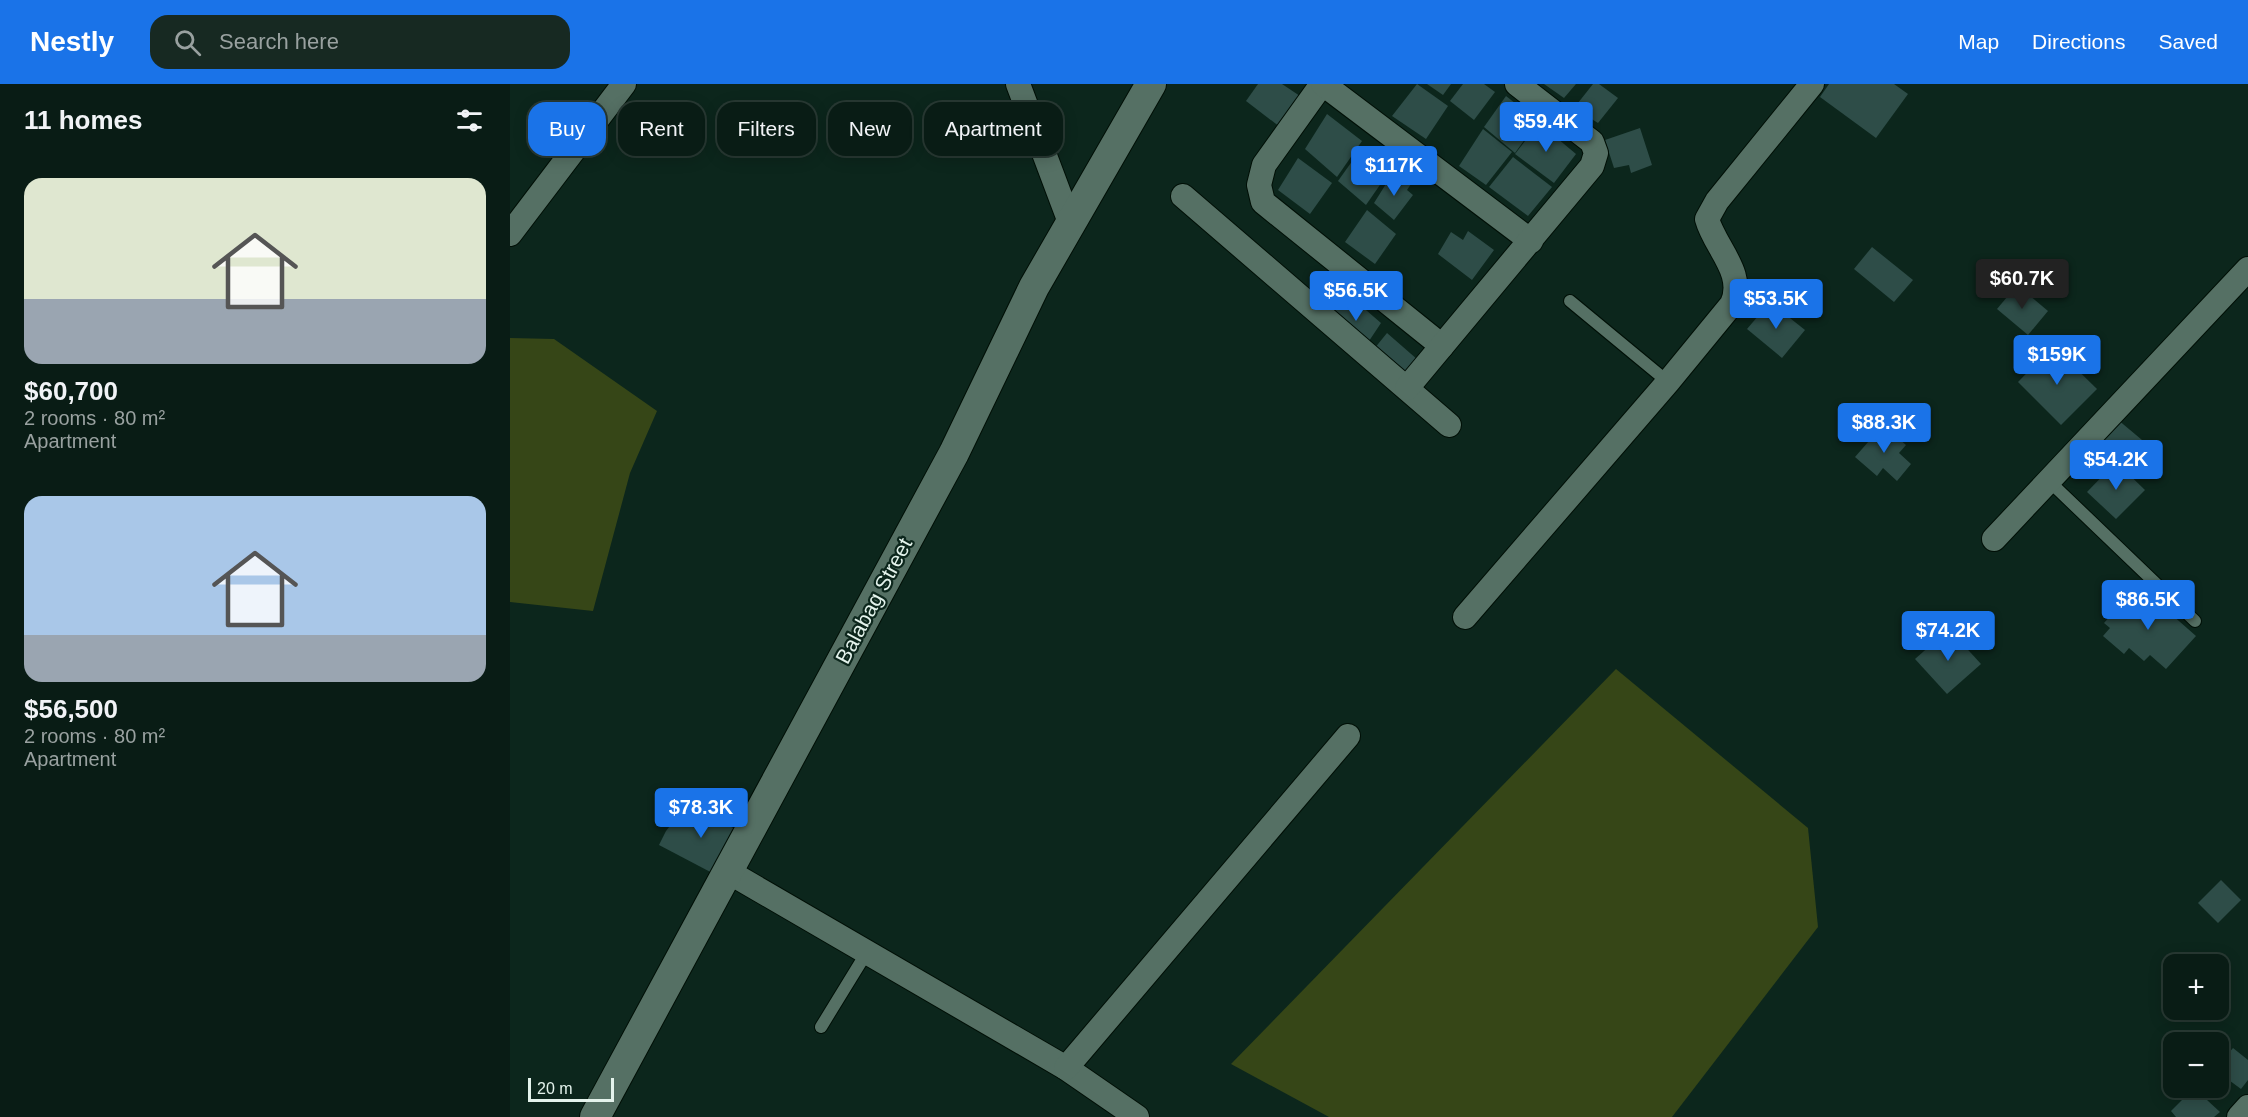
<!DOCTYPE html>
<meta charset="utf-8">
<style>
body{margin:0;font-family:Helvetica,sans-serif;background:#172922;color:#f1f3f6;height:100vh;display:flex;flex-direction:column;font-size:22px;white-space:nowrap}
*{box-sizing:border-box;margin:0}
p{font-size:20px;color:#99a1a0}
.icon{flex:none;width:33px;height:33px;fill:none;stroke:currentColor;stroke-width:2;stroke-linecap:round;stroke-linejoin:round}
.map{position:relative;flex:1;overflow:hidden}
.details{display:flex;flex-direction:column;background:#091c15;width:510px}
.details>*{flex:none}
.hud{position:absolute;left:18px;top:18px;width:570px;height:54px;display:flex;gap:12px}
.fabs{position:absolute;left:1653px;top:870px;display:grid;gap:12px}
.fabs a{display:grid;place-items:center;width:66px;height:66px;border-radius:12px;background:#091c15;box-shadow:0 3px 15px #0003,0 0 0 2px #293a34;font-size:30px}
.scale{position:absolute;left:18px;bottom:15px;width:86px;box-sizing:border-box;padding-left:6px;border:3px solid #e4f3ec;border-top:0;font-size:16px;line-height:21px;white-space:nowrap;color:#e4f3ec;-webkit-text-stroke:4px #0c261c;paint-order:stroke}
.price{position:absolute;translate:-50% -51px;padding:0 14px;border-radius:6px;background:#1a73e8;color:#fff;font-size:20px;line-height:39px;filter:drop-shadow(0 2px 3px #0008)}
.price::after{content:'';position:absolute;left:50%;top:36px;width:18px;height:14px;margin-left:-9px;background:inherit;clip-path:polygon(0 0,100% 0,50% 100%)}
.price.active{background:#222;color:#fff}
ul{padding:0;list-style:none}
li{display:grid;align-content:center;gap:12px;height:318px;padding:0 24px}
li span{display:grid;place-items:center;height:186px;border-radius:18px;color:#555}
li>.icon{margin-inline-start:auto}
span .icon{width:108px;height:108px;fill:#fffc;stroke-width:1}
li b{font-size:26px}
h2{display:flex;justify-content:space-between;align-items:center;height:72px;padding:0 24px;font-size:26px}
.tag{padding:0 21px;border-radius:18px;background:#091c15;box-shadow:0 3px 15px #0003,0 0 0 2px #293a34;font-size:21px;line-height:54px}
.tag.active{background:#1a73e8;color:#fff}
header{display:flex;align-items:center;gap:36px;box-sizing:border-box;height:84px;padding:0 30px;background:#1a73e8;color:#fff}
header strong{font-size:28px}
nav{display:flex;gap:33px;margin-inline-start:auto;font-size:21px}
.search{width:420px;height:54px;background:#172922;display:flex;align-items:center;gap:15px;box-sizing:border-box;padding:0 21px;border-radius:18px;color:#99a1a0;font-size:22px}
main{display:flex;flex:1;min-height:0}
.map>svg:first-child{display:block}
.green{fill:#364617}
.building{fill:#2e4d48}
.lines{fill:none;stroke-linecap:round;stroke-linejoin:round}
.service-casing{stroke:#000f06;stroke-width:14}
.minor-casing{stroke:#000f06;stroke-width:26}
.tertiary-casing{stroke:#000f06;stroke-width:32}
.service{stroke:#557064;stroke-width:12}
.minor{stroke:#557064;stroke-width:24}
.tertiary{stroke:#557064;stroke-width:30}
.labels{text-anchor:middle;stroke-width:4.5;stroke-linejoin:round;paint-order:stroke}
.street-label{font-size:21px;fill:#e4f3ec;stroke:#0c261c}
</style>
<header>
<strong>Nestly</strong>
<div class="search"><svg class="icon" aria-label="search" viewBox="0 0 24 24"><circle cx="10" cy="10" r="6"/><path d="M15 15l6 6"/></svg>Search here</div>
<nav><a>Map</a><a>Directions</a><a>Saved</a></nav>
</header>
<main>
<section class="details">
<h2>11 homes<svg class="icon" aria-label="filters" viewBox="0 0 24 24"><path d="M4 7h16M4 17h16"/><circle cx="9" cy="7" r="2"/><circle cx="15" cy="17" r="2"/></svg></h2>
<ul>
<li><span style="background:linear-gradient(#dfe7d0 65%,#9aa5b1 0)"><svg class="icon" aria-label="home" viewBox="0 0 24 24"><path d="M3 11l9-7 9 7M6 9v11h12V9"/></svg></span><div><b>$60,700</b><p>2 rooms · 80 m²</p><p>Apartment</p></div></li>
<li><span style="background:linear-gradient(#a9c7e8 75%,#9aa5b1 0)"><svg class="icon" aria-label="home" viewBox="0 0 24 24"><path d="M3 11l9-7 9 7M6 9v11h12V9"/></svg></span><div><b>$56,500</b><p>2 rooms · 80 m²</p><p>Apartment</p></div></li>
</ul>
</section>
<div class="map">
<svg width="1738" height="1033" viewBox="0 0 1738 1033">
<rect width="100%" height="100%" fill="#0c261c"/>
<!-- green -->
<g class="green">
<path d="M0 254 44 255 147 327 120 389 83 527 0 518Z"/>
<path d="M1106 585 1298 744 1308 843 1162 1033H819L721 980Z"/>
</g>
<!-- building -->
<g class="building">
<path d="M748 0H772L790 12 770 43 736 17Z"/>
<path d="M907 0 938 22 916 55 882 32Z"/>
<path d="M917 0H941L933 11Z"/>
<path d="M953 0H974L985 8 964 36 940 17Z"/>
<path d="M1034 0H1066L1054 14Z"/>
<path d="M1083 0H1089L1108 14 1088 39 1064 24Z"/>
<path d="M1319 0H1384L1398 10 1366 54 1310 13Z"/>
<path d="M996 12 1028 37 1005 69 974 43Z"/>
<path d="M817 30 852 57 827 93 795 65Z"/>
<path d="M1029 39 1066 70 1044 99 1005 70Z"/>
<path d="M1130 44 1142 81 1121 89 1119 81 1104 84 1095 56Z"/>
<path d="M973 45 1002 68 976 101 949 82Z"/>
<path d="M853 62 881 85 856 121 828 97Z"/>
<path d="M1003 73 1042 103 1018 132 979 103Z"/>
<path d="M788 74 822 99 800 130 768 106Z"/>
<path d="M881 92 889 97 892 93 901 100 897 106 903 111 884 136 864 119Z"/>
<path d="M857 126 886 150 865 180 835 158Z"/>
<path d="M958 147 984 166 962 196 928 170 941 148 953 156Z"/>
<path d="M1362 163 1403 196 1384 218 1344 185Z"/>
<path d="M1507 201 1538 227 1518 251 1487 225Z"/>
<path d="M830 217 843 226 849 220 871 239 855 263 819 235Z"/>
<path d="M1260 218 1295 246 1272 274 1237 245Z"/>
<path d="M877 249 908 276 892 295 860 270Z"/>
<path d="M1543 262 1587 305 1551 341 1508 298Z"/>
<path d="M1607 335 1632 356 1617 375 1591 354Z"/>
<path d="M1373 341 1396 361 1389 369 1401 380 1387 397 1373 384 1367 392 1345 373Z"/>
<path d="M1606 378 1635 406 1606 435 1577 408Z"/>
<path d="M1636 508 1686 552 1656 585 1640 571 1634 577 1619 564 1614 570 1593 552 1600 544 1594 539 1612 519 1620 526Z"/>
<path d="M1439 545 1471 580 1437 610 1405 575Z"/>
<path d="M178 719 232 749 208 792 149 761 156 747Z"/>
<path d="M1711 796 1731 816 1708 839 1688 819Z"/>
<path d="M1723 964 1738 976V996L1731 1005 1708 988V982Z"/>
<path d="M1684 1004 1710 1028 1704 1033H1666L1661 1027Z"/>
</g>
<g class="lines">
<defs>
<g id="service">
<path d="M1060 217 1158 298"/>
<path d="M1539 397 1685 537"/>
<path d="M311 943 357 868"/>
</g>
<g id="minor">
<path d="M508 0 561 141"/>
<path d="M812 0 754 81 749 101 753 118 932 262"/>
<path d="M813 0 1021 157"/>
<path d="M673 112 939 341"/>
<path d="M0 150 114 0"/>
<path d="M897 304 1082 82 1086 69 1082 58 1007 0"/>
<path d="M1484 455 1738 185"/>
<path d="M955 533 1158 298 1222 220C1236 189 1205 164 1197 135L1207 117 1302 0"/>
<path d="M217 787 556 984 627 1033"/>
<path d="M556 984 838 652"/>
<path d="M1729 1033 1738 1023"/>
</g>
<path id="tertiary" d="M85 1033 444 369 524 203 641 0"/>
</defs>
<!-- service casing -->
<use href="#service" class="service-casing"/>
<!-- minor casing -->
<use href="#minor" class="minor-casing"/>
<!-- tertiary casing -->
<use href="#tertiary" class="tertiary-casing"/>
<!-- service -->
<use href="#service" class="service"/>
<!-- minor -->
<use href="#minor" class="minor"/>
<!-- tertiary -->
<use href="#tertiary" class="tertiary"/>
</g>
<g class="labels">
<!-- street labels -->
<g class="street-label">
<text transform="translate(364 517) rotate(-62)" y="7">Balabag Street</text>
</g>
</g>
</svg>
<div class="fabs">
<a>+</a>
<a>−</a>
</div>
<div class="scale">20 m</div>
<b class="price" style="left:1036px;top:69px">$59.4K</b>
<b class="price" style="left:884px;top:113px">$117K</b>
<b class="price active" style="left:1512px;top:226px">$60.7K</b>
<b class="price" style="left:846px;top:238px">$56.5K</b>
<b class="price" style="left:1266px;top:246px">$53.5K</b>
<b class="price" style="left:1547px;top:302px">$159K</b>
<b class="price" style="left:1374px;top:370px">$88.3K</b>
<b class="price" style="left:1606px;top:407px">$54.2K</b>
<b class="price" style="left:1638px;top:547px">$86.5K</b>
<b class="price" style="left:1438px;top:578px">$74.2K</b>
<b class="price" style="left:191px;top:755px">$78.3K</b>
<div class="hud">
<a class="tag active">Buy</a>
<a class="tag">Rent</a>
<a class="tag">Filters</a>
<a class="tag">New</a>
<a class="tag">Apartment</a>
</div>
</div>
</main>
